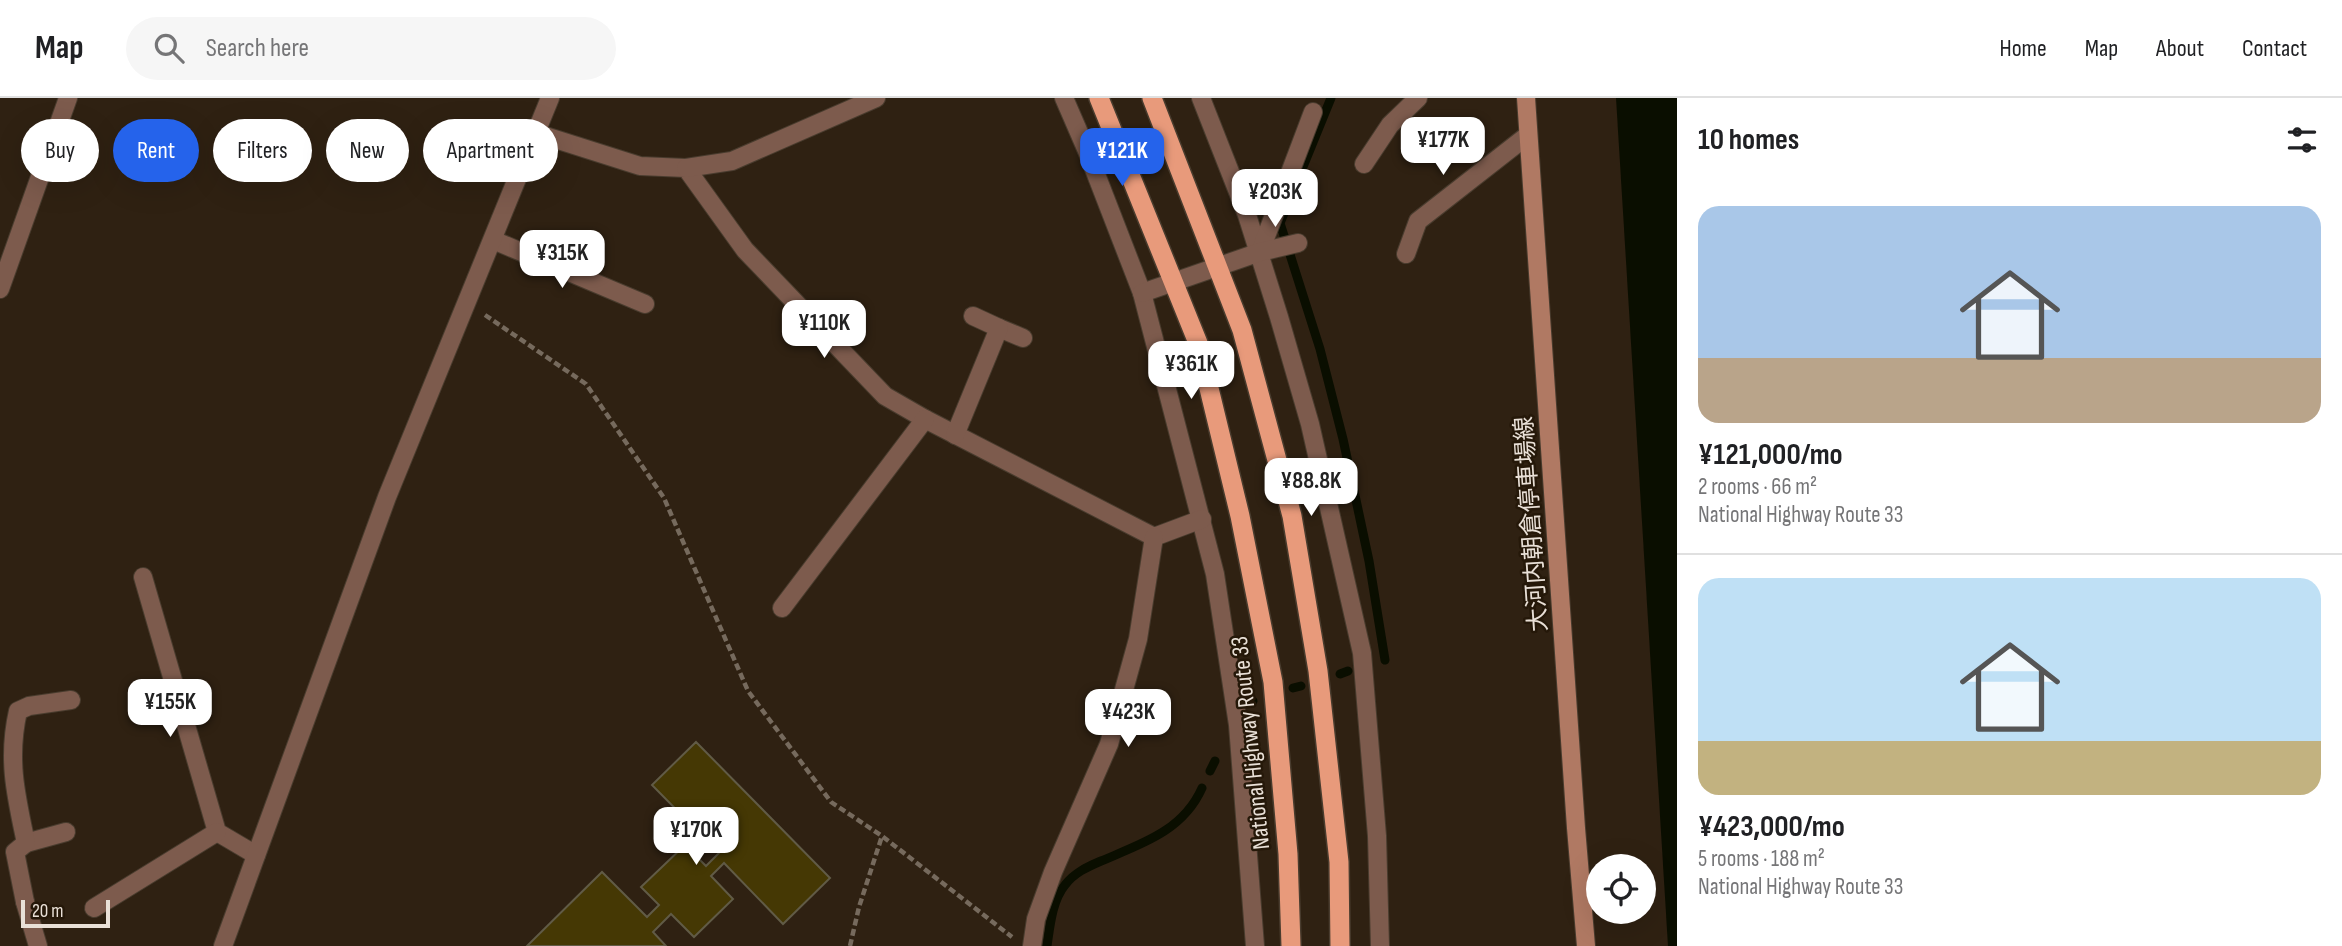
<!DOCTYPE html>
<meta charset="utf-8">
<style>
body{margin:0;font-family:"Sofia Sans Condensed","Noto Sans JP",sans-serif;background:#f6f6f6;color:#202124;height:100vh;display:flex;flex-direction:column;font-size:26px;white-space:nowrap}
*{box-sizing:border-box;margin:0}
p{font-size:23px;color:#757577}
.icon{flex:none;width:38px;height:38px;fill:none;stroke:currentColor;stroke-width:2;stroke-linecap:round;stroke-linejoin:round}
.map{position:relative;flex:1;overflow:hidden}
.panel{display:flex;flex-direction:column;background:#fff;width:665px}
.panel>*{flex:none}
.top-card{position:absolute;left:21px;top:21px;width:665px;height:63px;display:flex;gap:14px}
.tools{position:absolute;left:1586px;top:756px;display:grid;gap:14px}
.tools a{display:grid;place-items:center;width:70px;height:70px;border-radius:50%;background:#fff;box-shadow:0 7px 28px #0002;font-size:35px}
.scale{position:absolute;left:21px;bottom:18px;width:89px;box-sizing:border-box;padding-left:7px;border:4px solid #e9e0d7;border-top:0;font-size:19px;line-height:24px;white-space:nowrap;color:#e9e0d7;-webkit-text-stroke:5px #251809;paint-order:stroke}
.price{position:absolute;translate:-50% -60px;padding:0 16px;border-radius:14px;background:#fff;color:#222;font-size:23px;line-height:46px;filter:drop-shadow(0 2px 4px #0008)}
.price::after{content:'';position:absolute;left:50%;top:42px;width:21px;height:16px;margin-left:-10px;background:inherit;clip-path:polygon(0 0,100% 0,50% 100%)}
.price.current{background:#2563eb;color:#fff}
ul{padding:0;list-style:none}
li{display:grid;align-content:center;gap:14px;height:371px;padding:0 21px}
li+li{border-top:2px solid #e0e0e0}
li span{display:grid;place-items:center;height:217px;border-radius:21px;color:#555}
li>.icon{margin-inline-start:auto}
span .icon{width:126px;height:126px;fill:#fffc;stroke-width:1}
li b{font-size:30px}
h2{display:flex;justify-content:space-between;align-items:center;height:84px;padding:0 21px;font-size:30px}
.chip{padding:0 24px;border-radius:32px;background:#fff;box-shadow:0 7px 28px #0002;font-size:24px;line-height:63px}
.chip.current{background:#2563eb;color:#fff}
header{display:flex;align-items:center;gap:42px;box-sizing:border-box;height:98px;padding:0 35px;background:#fff;border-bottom:2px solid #e0e0e0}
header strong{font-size:33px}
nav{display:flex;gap:38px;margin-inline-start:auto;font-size:24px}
.search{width:490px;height:63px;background:#f6f6f6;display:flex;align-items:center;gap:18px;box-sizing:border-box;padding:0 24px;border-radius:38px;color:#757577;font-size:26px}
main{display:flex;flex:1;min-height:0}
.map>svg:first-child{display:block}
.water{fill:#0a0e00}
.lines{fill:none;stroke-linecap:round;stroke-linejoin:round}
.stream{stroke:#0a0e00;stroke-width:9}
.building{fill:#453804;stroke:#615b46;stroke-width:2}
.service-casing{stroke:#493c2e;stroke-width:20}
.minor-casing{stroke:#493c2e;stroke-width:20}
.secondary-casing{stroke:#493c2e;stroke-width:20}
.trunk-casing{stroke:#493c2e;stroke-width:22}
.path{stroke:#766a5d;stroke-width:4.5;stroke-dasharray:7 3.5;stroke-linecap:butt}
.service{stroke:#7d5b4d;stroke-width:18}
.minor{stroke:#7d5b4d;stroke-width:18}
.secondary{stroke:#b07963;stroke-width:18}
.trunk{stroke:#e89a7b;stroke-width:19}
.labels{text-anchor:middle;stroke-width:5;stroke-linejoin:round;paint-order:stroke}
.street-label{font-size:24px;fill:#e9e0d7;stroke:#251809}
</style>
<header>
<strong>Map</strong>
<div class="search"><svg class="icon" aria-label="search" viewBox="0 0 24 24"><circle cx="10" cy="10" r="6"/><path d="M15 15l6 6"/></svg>Search here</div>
<nav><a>Home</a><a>Map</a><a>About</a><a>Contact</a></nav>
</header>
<main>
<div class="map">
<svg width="1677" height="848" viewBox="0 0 1677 848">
<rect width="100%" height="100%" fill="#2f2112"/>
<!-- water -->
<path class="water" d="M1616 0H1677V848H1668Z"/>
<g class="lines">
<!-- stream -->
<g class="stream">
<path d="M1331 0 1280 125 1320 251 1343 341 1369 463 1385 562"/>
<path d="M1340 576 1348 573"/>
<path d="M1293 590 1301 588"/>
<path d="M1246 605 1253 603"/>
<path d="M1210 673 1215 663"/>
<path d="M1047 848C1050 828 1052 803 1065 787 1074 775 1087 769 1101 763 1141 746 1183 733 1202 690"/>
</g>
</g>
<!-- building -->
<path class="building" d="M696 644 830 780 783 826 724 765 711 778 733 801 694 839 671 816 653 834 666 848H527L602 774 647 819 659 807 641 789 685 747 706 768 719 755 652 687Z"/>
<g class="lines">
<defs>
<path id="service" d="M25 804 38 848"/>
<g id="minor">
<path d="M1064 0 1087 53 1142 195 1215 476 1238 627 1255 848"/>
<path d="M1201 0 1247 117 1279 219 1310 326 1362 555 1377 738 1380 848"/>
<path d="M536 35 640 68 686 70 745 152 885 298 925 321 1154 439 1202 421"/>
<path d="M1364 66 1390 27 1418 0"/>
<path d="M686 70 732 63 876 0"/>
<path d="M493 142 645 206"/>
<path d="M1260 154 1313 14"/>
<path d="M1406 156 1418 123 1528 37"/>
<path d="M0 191 68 0"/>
<path d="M1142 195 1260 154 1298 145"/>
<path d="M999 230 1023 240"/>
<path d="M955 337 999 230 973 218"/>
<path d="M143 479 217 734 256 757"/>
<path d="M782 510 925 321"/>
<path d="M26 745 66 734"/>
<path d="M25 804 15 754 26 745C16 698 7 661 18 613L29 608 71 602"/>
<path d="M94 810 217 734"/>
<path d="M223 848 387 399 550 0"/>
<path d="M1032 848 1036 821 1053 774 1109 646 1138 541 1154 439"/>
</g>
<path id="secondary" d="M1526 0 1576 730 1586 848"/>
<g id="trunk">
<path d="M1099 0 1198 245 1240 418 1273 584 1288 756 1291 848"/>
<path d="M1152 0 1242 232 1292 418 1318 573 1339 764 1340 848"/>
</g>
</defs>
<!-- service casing -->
<use href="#service" class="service-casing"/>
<!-- minor casing -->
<use href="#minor" class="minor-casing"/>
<!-- secondary casing -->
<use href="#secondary" class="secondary-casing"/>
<!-- trunk casing -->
<use href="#trunk" class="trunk-casing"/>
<!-- path -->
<g class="path">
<path d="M485 217 586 286 664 400 748 593 831 704 882 738 1012 839"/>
<path d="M850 848 859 809 882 738"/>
</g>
<!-- service -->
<use href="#service" class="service"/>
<!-- minor -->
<use href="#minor" class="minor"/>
<!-- secondary -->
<use href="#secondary" class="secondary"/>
<!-- trunk -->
<use href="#trunk" class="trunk"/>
</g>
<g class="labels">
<!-- street labels -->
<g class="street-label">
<text transform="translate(1531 426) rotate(-94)" y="8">大河内朝倉停車場線</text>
<text transform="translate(1250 645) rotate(-96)" y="8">National Highway Route 33</text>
</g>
</g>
</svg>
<div class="tools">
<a><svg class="icon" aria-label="locate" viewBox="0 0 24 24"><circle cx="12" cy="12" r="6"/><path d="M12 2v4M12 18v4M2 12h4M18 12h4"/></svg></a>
</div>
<div class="scale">20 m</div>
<b class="price" style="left:1443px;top:79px">¥177K</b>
<b class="price current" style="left:1122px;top:90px">¥121K</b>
<b class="price" style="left:1275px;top:131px">¥203K</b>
<b class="price" style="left:562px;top:192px">¥315K</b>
<b class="price" style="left:824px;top:262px">¥110K</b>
<b class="price" style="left:1191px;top:303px">¥361K</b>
<b class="price" style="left:1311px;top:420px">¥88.8K</b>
<b class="price" style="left:170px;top:641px">¥155K</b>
<b class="price" style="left:1128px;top:651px">¥423K</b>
<b class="price" style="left:696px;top:769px">¥170K</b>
<div class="top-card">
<a class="chip">Buy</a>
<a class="chip current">Rent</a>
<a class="chip">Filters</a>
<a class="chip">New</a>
<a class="chip">Apartment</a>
</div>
</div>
<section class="panel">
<h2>10 homes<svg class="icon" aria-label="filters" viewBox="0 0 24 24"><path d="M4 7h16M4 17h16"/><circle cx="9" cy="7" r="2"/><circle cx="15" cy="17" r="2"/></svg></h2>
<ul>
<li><span style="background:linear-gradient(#a9c7e8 70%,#b9a48a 0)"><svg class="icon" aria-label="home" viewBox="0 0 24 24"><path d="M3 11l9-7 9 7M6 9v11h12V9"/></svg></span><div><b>¥121,000/mo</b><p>2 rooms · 66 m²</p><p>National Highway Route 33</p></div></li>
<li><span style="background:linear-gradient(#bfe0f5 75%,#c2b280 0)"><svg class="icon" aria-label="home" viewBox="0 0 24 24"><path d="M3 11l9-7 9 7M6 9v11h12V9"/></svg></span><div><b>¥423,000/mo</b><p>5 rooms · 188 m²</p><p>National Highway Route 33</p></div></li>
</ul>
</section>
</main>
